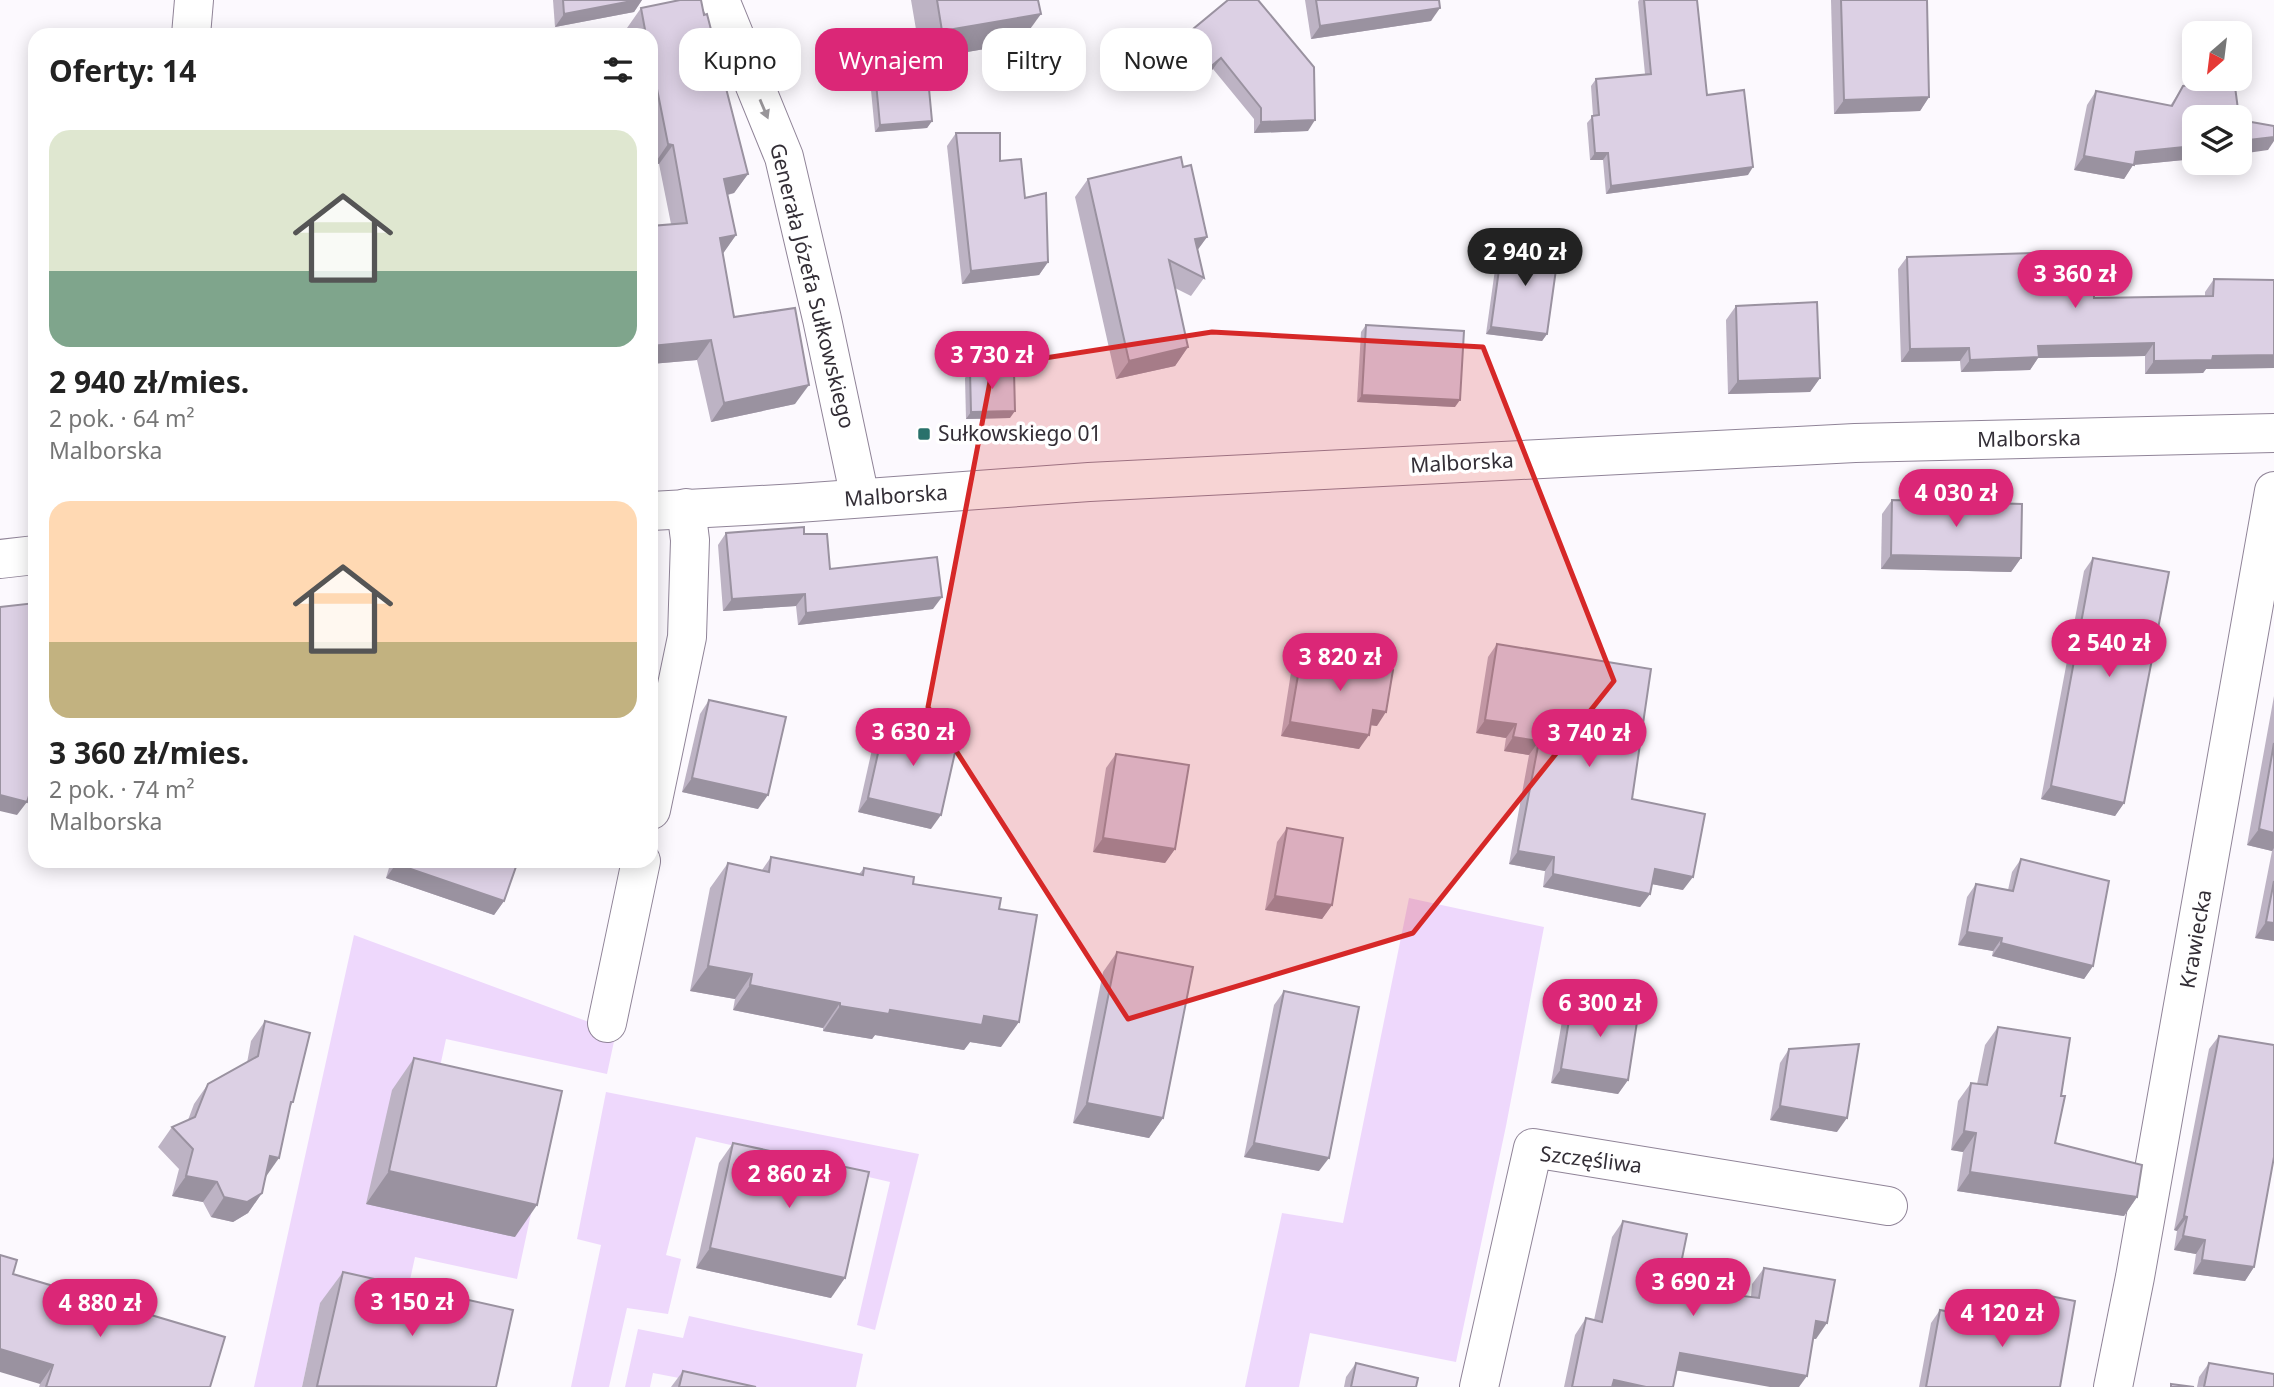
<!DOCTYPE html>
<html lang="pl">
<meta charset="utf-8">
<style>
body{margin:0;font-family:"Noto Sans",sans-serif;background:#f6f6f6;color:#222;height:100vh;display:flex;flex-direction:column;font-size:26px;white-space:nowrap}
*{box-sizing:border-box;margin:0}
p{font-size:23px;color:#767676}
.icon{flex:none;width:38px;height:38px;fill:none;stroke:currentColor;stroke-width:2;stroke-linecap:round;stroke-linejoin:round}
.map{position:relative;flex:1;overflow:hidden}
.sheet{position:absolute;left:28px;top:28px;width:630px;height:840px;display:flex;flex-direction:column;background:#fff;border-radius:21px;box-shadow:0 4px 18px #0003}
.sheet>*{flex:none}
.top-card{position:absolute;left:679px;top:28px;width:665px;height:63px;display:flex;gap:14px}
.needle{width:46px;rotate:208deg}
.tools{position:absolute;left:2182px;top:21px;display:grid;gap:14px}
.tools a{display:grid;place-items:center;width:70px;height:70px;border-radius:14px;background:#fff;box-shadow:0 4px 18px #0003;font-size:35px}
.price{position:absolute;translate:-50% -60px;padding:0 16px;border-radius:24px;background:#db2777;color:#fff;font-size:23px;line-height:46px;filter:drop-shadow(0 2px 4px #0008)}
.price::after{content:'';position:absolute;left:50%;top:42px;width:21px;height:16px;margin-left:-10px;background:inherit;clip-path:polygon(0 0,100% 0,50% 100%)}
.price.selected{background:#222;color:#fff}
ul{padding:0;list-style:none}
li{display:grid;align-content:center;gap:14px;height:371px;padding:0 21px}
li span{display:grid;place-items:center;height:217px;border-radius:21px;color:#555}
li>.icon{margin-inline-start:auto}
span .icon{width:126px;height:126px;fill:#fffc;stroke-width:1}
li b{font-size:30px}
h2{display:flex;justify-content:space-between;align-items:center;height:84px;padding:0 21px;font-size:30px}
.pill{padding:0 24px;border-radius:21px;background:#fff;box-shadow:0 4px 18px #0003;font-size:24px;line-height:63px}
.pill.selected{background:#db2777;color:#fff}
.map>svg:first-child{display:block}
.green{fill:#eed8fc}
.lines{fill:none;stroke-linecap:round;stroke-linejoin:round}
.minor-casing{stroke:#908498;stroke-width:40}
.minor{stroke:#fff;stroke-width:38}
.wall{fill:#bdb3c4}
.shaded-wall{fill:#9a92a0}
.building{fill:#dcd0e4;stroke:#9a92a0;stroke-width:2}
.oneway{fill:#99969a}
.marked{fill:#d62828;fill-opacity:0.2;stroke:#d62828;stroke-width:5;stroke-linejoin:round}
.poi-dot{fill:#29716b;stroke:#fff;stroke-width:2.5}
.labels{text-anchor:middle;stroke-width:7;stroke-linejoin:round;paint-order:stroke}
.street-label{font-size:21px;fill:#332e36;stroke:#fff}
.poi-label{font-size:21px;fill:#332e36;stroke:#fff;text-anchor:start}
</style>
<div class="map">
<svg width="2274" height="1387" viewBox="0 0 2274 1387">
<rect width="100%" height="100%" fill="#fcf9fe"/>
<!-- green -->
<g class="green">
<path d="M1409 898 1544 927 1506 1126 1456 1362 1310 1333 1299 1387H1245L1282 1213 1343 1223Z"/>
<path d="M354 935 616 1032 607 1074 446 1039 433 1099 553 1111 517 1279 415 1257 401 1321 320 1304 302 1387H254Z"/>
<path d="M606 1092 919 1154 875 1330 857 1325 890 1182 696 1137 666 1255 681 1259 668 1314 627 1308 609 1387H571L601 1245 577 1239Z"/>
<path d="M689 1316 863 1354 856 1387H726L653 1373 650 1387H625L638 1329 683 1338Z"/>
</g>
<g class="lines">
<defs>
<g id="minor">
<path d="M720 0 784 157 822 319 860 498"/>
<path d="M191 35 194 0"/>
<path d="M651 511 798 503 1089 482 1855 443 2274 433"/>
<path d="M0 559 35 555"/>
<path d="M651 810 687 637 690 540 686 508"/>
<path d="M607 1023 641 861"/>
<path d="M1479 1387 1533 1148 1888 1206"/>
<path d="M2113 1387 2135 1277 2274 491"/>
</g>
</defs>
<!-- minor casing -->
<use href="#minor" class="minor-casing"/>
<!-- minor -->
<use href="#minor" class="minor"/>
</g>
<!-- wall -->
<g class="wall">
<path d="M553 0H642L634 12 555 27Z"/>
<path d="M911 0H1038L1020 43 926 59 932 121 927 128 875 132 868 59 873 51 919 47Z"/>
<path d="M1228 0 1308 131 1254 133V119L1213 69 1194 86 1168 55 1175 44Z"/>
<path d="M1305 0H1439L1431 21 1311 39Z"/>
<path d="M1639 0H1697L1707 95 1748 175 1606 194 1603 160H1590L1587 123 1593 116 1591 86 1596 79 1645 74 1638 2Z"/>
<path d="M1831 0H1927L1929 97 1920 111 1834 114Z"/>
<path d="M641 8 704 15 748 174 734 193 728 195 736 235 723 253 734 317 795 404 711 422 697 360 651 364V226L671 224 659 164 655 163 651 146V35H629L627 28Z"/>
<path d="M2183 86 2194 117V159L2133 165 2124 179 2074 170 2087 105 2096 91 2170 106Z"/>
<path d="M956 133 1000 161 1025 198 1048 262 1039 275 962 284 947 146Z"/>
<path d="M1183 167 1207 237 1197 250 1204 278 1191 296 1175 288 1188 347 1175 366 1116 379 1075 197 1088 179Z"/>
<path d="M1503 241 1547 334 1542 341 1486 334 1498 248Z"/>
<path d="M1907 257 2094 298 2205 296V292L2214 279 2274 280V368L2206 369 2203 373 2145 374V356L2038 358 2030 370 1961 372 1960 361 1901 362 1898 269Z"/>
<path d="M1736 306 1820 378 1810 392 1728 394 1726 320Z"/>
<path d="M1366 325 1455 407 1357 402 1361 332Z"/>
<path d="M970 371 1010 418 966 419 965 378Z"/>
<path d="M1892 500 2021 558 2011 572 1881 569 1882 514Z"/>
<path d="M726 533 804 534 830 569 933 609 798 625 796 606 723 611 718 545Z"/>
<path d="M2093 558 2124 803 2115 816 2041 799 2084 571Z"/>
<path d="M1497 644 1632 799 1683 890 1652 884 1650 894 1640 907 1543 887 1545 871 1509 864 1529 755 1504 751 1506 738 1476 733 1488 657Z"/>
<path d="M1302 652 1377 726 1370 725 1359 749 1281 736 1292 666Z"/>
<path d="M2274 696V941L2255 938 2272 851 2247 845Z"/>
<path d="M709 700 758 809 682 792 700 714Z"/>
<path d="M885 722 931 829 858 812 875 736Z"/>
<path d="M1116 754 1175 849 1165 863 1093 852 1106 768Z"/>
<path d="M1287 828 1332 905 1322 919 1265 910 1277 842Z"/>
<path d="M771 857 859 874 864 868 913 884 999 909 1001 1047 970 1042 964 1050 875 1035 872 1039 823 1031V1028L733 1010 735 999 690 991 710 888 728 863 762 870Z"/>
<path d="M2021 859 2093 966 2084 979 1992 956 1993 951 1958 945 1967 897 1976 884 2008 890 2012 872Z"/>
<path d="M391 861H518L504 901 494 915 386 878Z"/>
<path d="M1117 952 1163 1118 1149 1138 1073 1123 1103 972Z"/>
<path d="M1284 991 1319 1171 1244 1157 1274 1005Z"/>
<path d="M1573 996 1628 1080 1618 1094 1551 1083 1564 1010Z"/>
<path d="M265 1021 293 1102 290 1107 266 1176 262 1193 248 1213 233 1222 211 1217 203 1202 172 1196 179 1169 158 1147 172 1127 188 1120 194 1104 208 1084 247 1063 251 1041Z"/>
<path d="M1998 1027 2061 1096 2055 1143 2137 1197 2124 1216 1957 1191 1963 1152 1951 1150 1958 1101 1971 1083 1977 1084 1985 1045Z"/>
<path d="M2219 1036 2254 1267 2245 1281 2193 1274 2196 1254 2174 1250 2177 1231 2174 1230 2209 1049Z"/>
<path d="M1789 1049 1837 1132 1770 1120 1780 1063Z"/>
<path d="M414 1058 515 1237 366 1204 392 1090Z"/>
<path d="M733 1143 831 1298 696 1268 719 1163Z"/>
<path d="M1623 1221 1676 1288 1751 1297 1752 1284 1764 1268 1816 1339H1813L1677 1371 1673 1387H1564L1575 1335 1586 1318 1594 1320 1612 1237Z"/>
<path d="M343 1272 496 1387H302L320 1303Z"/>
<path d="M13 1274 210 1387H39L40 1384Z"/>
<path d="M2040 1294 2060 1387H1919L1931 1323 1940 1310 2027 1326 2031 1307Z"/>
<path d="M1356 1363 1416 1387H1344L1346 1377Z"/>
<path d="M2209 1363 2274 1387H2197L2199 1377Z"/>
<path d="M683 1371 756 1387H671Z"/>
</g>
<!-- shaded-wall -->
<g class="shaded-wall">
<path d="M637 0H642L634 12 555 27 564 14Z"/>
<path d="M1440 8 1431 21 1311 39 1320 26Z"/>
<path d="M1041 14 1020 43 921 60 942 31Z"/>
<path d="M1221 58 1213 69 1194 86 1201 75Z"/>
<path d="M1929 97 1920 111 1834 114 1844 100Z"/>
<path d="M1315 120 1308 131 1254 133 1261 122Z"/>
<path d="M932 121 927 128 875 132 880 125Z"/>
<path d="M2274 137V141L2268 150 2240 154V141Z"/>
<path d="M668 144 673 145 659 164 655 163Z"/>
<path d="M2194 146V159L2133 165 2124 179 2074 170 2084 156 2136 152Z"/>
<path d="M1595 153H1608L1603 160H1590Z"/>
<path d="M1753 167 1748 175 1606 194 1611 186Z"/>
<path d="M748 174 734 193 711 198 724 179Z"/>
<path d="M736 235 722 255 720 238Z"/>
<path d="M1207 237 1194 255 1195 239Z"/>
<path d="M1048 262 1039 275 962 284 971 271Z"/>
<path d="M1491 327 1547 334 1542 341 1486 334Z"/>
<path d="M711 340 697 360 651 364V346Z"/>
<path d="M2154 343 2145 356 2038 358 2030 370 1961 372 1970 360 2038 346Z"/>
<path d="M1188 347 1175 366 1116 379 1129 361Z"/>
<path d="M1969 348 1960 361 1901 362 1910 349Z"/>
<path d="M2274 355V368L2206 369 2203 373 2145 374 2154 361 2213 356Z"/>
<path d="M1820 378 1810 392 1728 394 1738 381Z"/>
<path d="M809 385 795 404 711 422 724 403Z"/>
<path d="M1362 395 1460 400 1455 407 1357 402Z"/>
<path d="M1015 411 1010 418 966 419 971 412Z"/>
<path d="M1891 555 2021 558 2011 572 1881 569Z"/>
<path d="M805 594 796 606 723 611 732 599Z"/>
<path d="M942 597 933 609 798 625 806 613Z"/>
<path d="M1373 710 1386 712 1377 726 1363 724Z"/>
<path d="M1485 720 1516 724 1506 738 1476 733Z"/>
<path d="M1290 722 1369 735 1359 749 1281 736Z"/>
<path d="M1513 737 1539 741 1529 755 1504 751Z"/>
<path d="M692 778 768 795 758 809 682 792Z"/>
<path d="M2051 786 2124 803 2115 816 2041 799Z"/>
<path d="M0 795 27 802 17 815 0 811Z"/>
<path d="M868 798 941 815 931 829 858 812Z"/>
<path d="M2259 829 2274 833V848L2272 851 2247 845Z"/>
<path d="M1103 838 1175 849 1165 863 1093 852Z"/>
<path d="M1518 851 1554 857 1545 871 1509 864Z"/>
<path d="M396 864 504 901 494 915 386 878Z"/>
<path d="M1655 869 1693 877 1683 890 1646 883Z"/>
<path d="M1553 874 1650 894 1640 907 1543 887Z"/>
<path d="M1275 896 1332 905 1322 919 1265 910Z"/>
<path d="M2266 922 2274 923V941L2255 938Z"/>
<path d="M1967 932 2002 938 1993 951 1958 945Z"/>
<path d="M2001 943 2093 966 2084 979 1992 956Z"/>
<path d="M708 966 752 974 735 999 690 991Z"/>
<path d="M750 985 840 1003 823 1028 733 1010Z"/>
<path d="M840 1006 984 1016 1019 1022 1001 1047 970 1042 964 1050 875 1035 872 1039 823 1031Z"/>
<path d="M1561 1069 1628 1080 1618 1094 1551 1083Z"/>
<path d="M1087 1103 1163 1118 1149 1138 1073 1123Z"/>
<path d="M1780 1106 1847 1118 1837 1132 1770 1120Z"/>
<path d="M1964 1131 1976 1133 1963 1152 1951 1150Z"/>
<path d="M1254 1143 1329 1158 1319 1171 1244 1157Z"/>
<path d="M270 1156 279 1158 265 1178Z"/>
<path d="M389 1171 537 1205 515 1237 366 1204Z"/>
<path d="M1970 1172 2137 1197 2124 1216 1957 1191Z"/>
<path d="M186 1176 217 1182 203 1202 172 1196Z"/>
<path d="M262 1193 248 1213 233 1222 211 1217 224 1197Z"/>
<path d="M2184 1216 2187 1217 2177 1231 2174 1230Z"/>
<path d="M2183 1236 2205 1240 2196 1254 2174 1250Z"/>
<path d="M710 1248 845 1278 831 1298 696 1268Z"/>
<path d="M2202 1260 2254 1267 2245 1281 2193 1274Z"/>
<path d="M1816 1321 1827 1323 1816 1339 1805 1337Z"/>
<path d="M0 1349 53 1365 40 1384 0 1372Z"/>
<path d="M1680 1353 1807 1376 1799 1387H1770L1669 1369Z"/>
<path d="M1614 1380 1646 1387H1609Z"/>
</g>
<!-- building -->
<g class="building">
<path d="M563 0H637L564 14Z"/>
<path d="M680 0H701L704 15 707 14 748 174 724 179 736 235 720 238 734 317 795 308 809 385 724 403 711 340 651 346V226L687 223 673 145 668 144 651 59V35H646L641 8Z"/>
<path d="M937 0H1038L1041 14 942 31Z"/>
<path d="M1228 0H1258L1314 67 1315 120 1261 122V108L1221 58 1201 75 1175 44Z"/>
<path d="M1316 0H1439L1440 8 1320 26Z"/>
<path d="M1644 0H1697L1707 95 1744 90 1753 167 1611 186 1608 153H1595L1592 116 1599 115 1596 79 1651 74Z"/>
<path d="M1841 0H1927L1929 97 1844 100Z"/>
<path d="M925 46 932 121 880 125 873 51Z"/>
<path d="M2234 79 2239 117H2194V146L2136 152 2134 165 2084 156 2096 91 2172 106 2183 86Z"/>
<path d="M2240 120 2274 126V137L2240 141Z"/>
<path d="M956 133H1000V161L1021 159 1025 198 1046 193 1048 262 971 271Z"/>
<path d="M1181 157 1183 167 1191 165 1207 237 1195 239 1204 278 1169 260 1188 347 1129 361 1088 179Z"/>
<path d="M1503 241 1559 248 1547 334 1491 327Z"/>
<path d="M2093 251 2094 298 2213 296 2214 279 2274 280V355L2213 356 2212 360 2154 361V343L2038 346 2039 357 1970 360 1969 348 1910 349 1907 257Z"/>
<path d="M1817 302 1820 378 1738 381 1736 306Z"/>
<path d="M1366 325 1464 331 1460 400 1362 395Z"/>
<path d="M970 371H1014L1015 411 971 412Z"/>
<path d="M1892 500 2022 504 2021 558 1891 555Z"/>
<path d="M804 527V534H827L830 569 937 557 942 597 806 613 805 594 732 599 726 533Z"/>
<path d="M2093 558 2169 572 2124 803 2051 786Z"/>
<path d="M35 603V777L27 802 0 795V607Z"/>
<path d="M1497 644 1651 669 1632 799 1705 814 1693 877 1655 869 1650 894 1553 874 1554 857 1518 851 1539 741 1513 737 1516 724 1485 720Z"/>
<path d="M1302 652 1379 665V668L1393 670 1386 712 1373 710 1369 735 1290 722Z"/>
<path d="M709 700 786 717 768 795 692 778Z"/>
<path d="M885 722 958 739 941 815 868 798Z"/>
<path d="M2274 743V833L2259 829Z"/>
<path d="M1116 754 1189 765 1175 849 1103 838Z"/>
<path d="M1287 828 1343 838 1332 905 1275 896Z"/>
<path d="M771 857 863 875 864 868 914 877 913 884 1001 898 999 909 1037 915 1019 1022 984 1016 982 1025 890 1010 889 1014 840 1006V1003L750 985 752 974 708 966 728 863 769 872Z"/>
<path d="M2021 859 2109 881 2093 966 2001 943 2002 938 1967 932 1976 884 2013 891Z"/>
<path d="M397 861H518L504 901 396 864Z"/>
<path d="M2274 881V923L2266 922Z"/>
<path d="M1117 952 1193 967 1163 1118 1087 1103Z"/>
<path d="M1284 991 1359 1007 1329 1158 1254 1143Z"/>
<path d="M1573 996 1639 1009 1628 1080 1561 1069Z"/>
<path d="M265 1021 310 1033 293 1102H291L279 1158 270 1156 262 1193 247 1202 224 1197 217 1182 186 1176 193 1149 172 1127 195 1117 208 1084 258 1056Z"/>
<path d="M1998 1027 2070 1038 2061 1096H2065L2055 1143 2142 1165 2137 1197 1970 1172 1976 1133 1964 1131 1971 1083 1987 1085Z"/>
<path d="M2219 1036 2274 1045V1157L2254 1267 2202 1260 2205 1240 2183 1236 2187 1217 2184 1216Z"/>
<path d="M1859 1044 1847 1118 1780 1106 1789 1049Z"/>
<path d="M414 1058 562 1091 537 1205 389 1171Z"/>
<path d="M733 1143 869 1172 845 1278 710 1248Z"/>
<path d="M1623 1221 1687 1234 1676 1288 1759 1298 1764 1268 1835 1280 1827 1323 1816 1321 1807 1376 1680 1353 1673 1387H1646L1614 1380 1612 1387H1572L1586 1318 1602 1322Z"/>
<path d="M0 1255 17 1260 13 1274 225 1337 210 1387H46L53 1365 0 1349Z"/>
<path d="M343 1272 513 1310 496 1387 317 1386Z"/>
<path d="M2040 1294 2075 1301 2060 1387H1926L1940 1310 2033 1328Z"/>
<path d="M1356 1363 1418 1378 1416 1387H1351Z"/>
<path d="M2209 1363 2274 1374V1387H2204Z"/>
<path d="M683 1371 756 1387H679Z"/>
<path d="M2171 1384 2194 1387H2171Z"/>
</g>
<!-- one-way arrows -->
<defs><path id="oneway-solid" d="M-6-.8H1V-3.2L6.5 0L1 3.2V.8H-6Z" transform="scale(1.75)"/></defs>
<use class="oneway" href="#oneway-solid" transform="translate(764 109) rotate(67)"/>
<!-- marked area -->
<path class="marked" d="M1212 332 1483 347 1614 681 1413 933 1128 1019 928 707 993 366Z"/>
<!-- markers -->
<rect class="poi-dot" x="917" y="427" width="14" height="14" rx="3.5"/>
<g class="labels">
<!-- street labels -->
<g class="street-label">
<text transform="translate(812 286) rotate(76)" y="7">Generała Józefa Sułkowskiego</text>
<text transform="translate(2029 439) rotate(-1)" y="7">Malborska</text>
<text transform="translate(1462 463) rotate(-3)" y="7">Malborska</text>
<text transform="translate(896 496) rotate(-4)" y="7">Malborska</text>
<text transform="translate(2196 939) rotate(-80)" y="7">Krawiecka</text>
<text transform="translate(1591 1160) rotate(7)" y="7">Szczęśliwa</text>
</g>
<!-- poi labels -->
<g class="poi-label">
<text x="938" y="441">Sułkowskiego 01</text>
</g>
</g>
</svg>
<div class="tools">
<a><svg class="needle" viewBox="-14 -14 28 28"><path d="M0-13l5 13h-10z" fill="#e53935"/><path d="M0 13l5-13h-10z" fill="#767676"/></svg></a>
<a><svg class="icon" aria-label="layers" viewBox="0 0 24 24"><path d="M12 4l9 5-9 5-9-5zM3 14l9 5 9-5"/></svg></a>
</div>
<b class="price selected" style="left:1525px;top:288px">2 940 zł</b>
<b class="price" style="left:2075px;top:310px">3 360 zł</b>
<b class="price" style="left:992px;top:391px">3 730 zł</b>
<b class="price" style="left:1956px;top:529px">4 030 zł</b>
<b class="price" style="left:2109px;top:679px">2 540 zł</b>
<b class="price" style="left:1340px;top:693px">3 820 zł</b>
<b class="price" style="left:913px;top:768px">3 630 zł</b>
<b class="price" style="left:1589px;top:769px">3 740 zł</b>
<b class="price" style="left:1600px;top:1039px">6 300 zł</b>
<b class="price" style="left:789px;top:1210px">2 860 zł</b>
<b class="price" style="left:1693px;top:1318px">3 690 zł</b>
<b class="price" style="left:412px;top:1338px">3 150 zł</b>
<b class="price" style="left:100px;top:1339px">4 880 zł</b>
<b class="price" style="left:2002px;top:1349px">4 120 zł</b>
<div class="top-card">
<a class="pill">Kupno</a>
<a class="pill selected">Wynajem</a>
<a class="pill">Filtry</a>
<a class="pill">Nowe</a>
</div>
<section class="sheet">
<h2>Oferty: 14<svg class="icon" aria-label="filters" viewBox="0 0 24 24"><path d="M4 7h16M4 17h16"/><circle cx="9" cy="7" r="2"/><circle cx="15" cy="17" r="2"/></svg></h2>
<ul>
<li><span style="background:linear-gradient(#dfe7d0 65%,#7fa58c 0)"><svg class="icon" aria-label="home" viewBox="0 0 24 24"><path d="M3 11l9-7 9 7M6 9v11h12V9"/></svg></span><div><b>2 940 zł/mies.</b><p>2 pok. · 64 m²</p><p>Malborska</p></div></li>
<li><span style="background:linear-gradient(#ffd9b3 65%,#c2b280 0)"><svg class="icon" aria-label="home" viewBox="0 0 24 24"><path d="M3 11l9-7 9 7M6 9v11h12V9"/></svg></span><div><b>3 360 zł/mies.</b><p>2 pok. · 74 m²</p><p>Malborska</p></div></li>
</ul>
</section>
</div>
